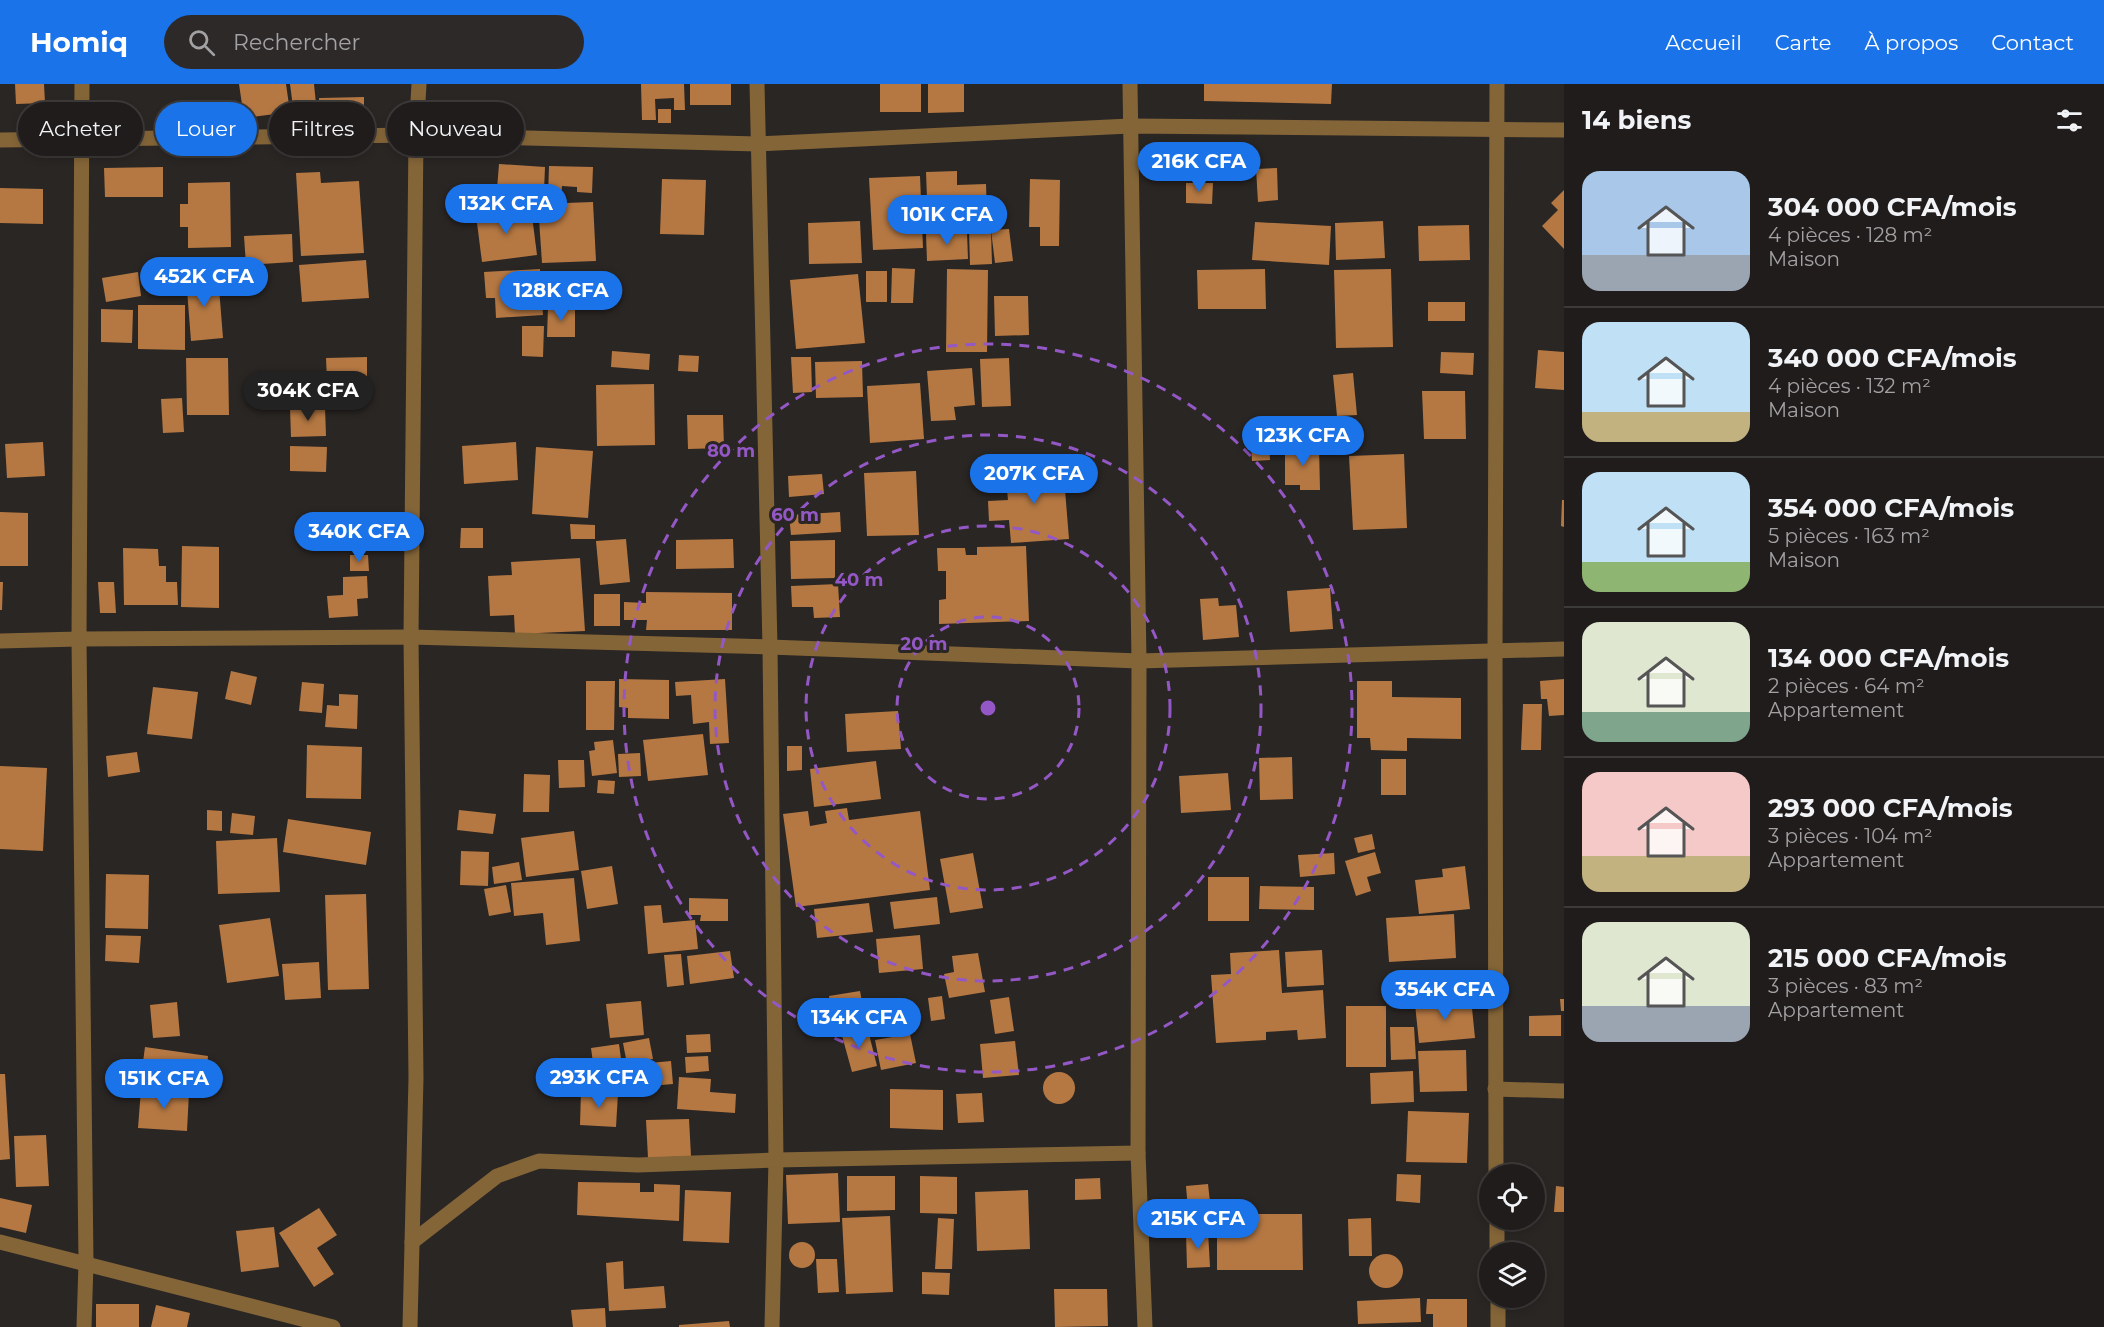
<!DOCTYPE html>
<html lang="fr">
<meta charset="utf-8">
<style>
body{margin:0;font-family:Montserrat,sans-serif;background:#2d2928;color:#f1f3f6;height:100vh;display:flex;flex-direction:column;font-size:22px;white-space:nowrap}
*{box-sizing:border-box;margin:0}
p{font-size:20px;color:#a2a1a3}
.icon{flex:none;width:33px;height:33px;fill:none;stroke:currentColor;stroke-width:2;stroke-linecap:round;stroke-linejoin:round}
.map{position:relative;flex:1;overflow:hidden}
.sheet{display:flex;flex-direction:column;background:#201c1b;width:540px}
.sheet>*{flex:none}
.guide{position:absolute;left:18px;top:18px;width:570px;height:54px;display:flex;gap:12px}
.controls{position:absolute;left:1479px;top:1080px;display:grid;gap:12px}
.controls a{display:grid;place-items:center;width:66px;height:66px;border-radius:50%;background:#201c1b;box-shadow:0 3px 9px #0003,0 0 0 2px #3d3a3a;font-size:30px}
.price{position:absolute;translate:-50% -51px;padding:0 14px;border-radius:21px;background:#1a73e8;color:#fff;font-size:20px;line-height:39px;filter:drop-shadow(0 2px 3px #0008)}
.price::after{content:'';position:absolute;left:50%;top:36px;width:18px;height:14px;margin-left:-9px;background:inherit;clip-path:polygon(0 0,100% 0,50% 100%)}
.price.current{background:#222;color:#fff}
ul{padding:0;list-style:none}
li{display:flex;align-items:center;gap:18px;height:150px;padding:0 18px}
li+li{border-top:2px solid #3d3a3a}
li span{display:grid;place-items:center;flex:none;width:168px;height:120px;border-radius:18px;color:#555}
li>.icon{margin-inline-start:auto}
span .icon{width:72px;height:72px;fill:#fffc;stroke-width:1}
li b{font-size:26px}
h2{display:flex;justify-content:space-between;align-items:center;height:72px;padding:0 18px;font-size:26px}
.chip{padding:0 21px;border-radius:27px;background:#201c1b;box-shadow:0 3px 9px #0003,0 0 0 2px #3d3a3a;font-size:21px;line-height:54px}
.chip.current{background:#1a73e8;color:#fff}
header{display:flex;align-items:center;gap:36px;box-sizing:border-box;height:84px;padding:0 30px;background:#1a73e8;color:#fff}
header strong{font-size:28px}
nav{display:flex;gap:33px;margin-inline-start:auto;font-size:21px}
.search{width:420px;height:54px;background:#2d2928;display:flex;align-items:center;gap:15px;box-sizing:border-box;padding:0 21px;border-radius:33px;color:#a2a1a3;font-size:22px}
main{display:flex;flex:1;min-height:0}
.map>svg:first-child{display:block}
.building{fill:#b57843}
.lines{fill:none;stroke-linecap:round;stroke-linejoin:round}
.minor{stroke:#846538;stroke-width:15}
.ring{fill:none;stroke:#9458c6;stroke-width:3;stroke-dasharray:10 8}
.centre{fill:#9458c6;stroke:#2a2624;stroke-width:3}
.ring-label{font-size:18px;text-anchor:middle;font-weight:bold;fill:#9458c6;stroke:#2a2624;stroke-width:6;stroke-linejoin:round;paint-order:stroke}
</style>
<header>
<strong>Homiq</strong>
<div class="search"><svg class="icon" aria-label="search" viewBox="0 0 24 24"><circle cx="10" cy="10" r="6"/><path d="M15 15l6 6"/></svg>Rechercher</div>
<nav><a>Accueil</a><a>Carte</a><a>À propos</a><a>Contact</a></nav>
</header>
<main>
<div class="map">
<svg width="1564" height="1243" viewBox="0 0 1564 1243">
<rect width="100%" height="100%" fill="#2a2624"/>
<!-- building -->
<g class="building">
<path d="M15 0H44L45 19 16 20Z"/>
<path d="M239 0H286L290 28 244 34Z"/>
<path d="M290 0H314L316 20 293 23Z"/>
<path d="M641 0H684L685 26H674V14L655 15 656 36H642Z"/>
<rect x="690" y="0" width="41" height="21"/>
<rect x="880" y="0" width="41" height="28"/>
<path d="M928 0H964V28L928 29Z"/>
<path d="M1204 0H1332L1331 20 1204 17Z"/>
<path d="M364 13V37L320 38 319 14Z"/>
<rect x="658" y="25" width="13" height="14"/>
<path d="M499 80 545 83 544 107 527 106 525 117 509 116V105H497Z"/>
<path d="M549 82 593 83 592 109 577 108V103L562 102 561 113H548Z"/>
<path d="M163 83V113H105L104 84Z"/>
<path d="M1277 84 1278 116 1258 118 1256 85Z"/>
<path d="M957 87V101L986 100 987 133 942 135 941 115H927L926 88Z"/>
<path d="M320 88 321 99 359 97 364 169 301 172 296 89Z"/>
<path d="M920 92 923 164 873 166 869 94Z"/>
<path d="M662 95 706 96 704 151 660 150Z"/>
<path d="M1030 95 1060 96 1059 162H1040V143H1029Z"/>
<path d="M230 98 231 163 188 164V143H180V120H188V99Z"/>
<path d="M1186 99H1213L1212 120 1186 119Z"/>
<path d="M0 104 43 105V140L0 139Z"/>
<path d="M1564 106V165L1542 142 1558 126 1551 119Z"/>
<path d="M593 118 596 177 542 179 538 120Z"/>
<path d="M531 124 537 171 482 178 476 131Z"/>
<path d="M860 137 862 179 809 180 808 139Z"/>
<path d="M1383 137 1385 174 1336 176 1335 139Z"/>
<path d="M1255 138 1331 142 1329 181 1252 176Z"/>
<path d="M1469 141 1470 176 1419 177 1418 142Z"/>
<path d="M1009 145 1013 177 995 179 991 146Z"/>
<path d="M969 146H991L992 180 970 181Z"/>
<path d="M967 148 968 175 927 177 926 150Z"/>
<path d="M292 150 293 178 246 181 244 152Z"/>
<path d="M366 176 369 214 302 218 299 181Z"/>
<path d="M892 184 915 185 913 219H891Z"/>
<path d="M540 185 543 231 496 234 495 214H486L484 188Z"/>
<path d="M947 185 988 186 987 268H946Z"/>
<path d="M1265 185 1266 225H1198L1197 186Z"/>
<path d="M1391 185 1393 263 1336 264 1334 186Z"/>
<rect x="866" y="187" width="21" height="31"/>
<path d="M138 188 141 212 106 218 102 194Z"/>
<path d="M858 190 865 259 796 265 790 196Z"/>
<path d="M218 191 223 254 191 257 186 193Z"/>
<path d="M994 212H1028L1029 251 995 252Z"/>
<rect x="1428" y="218" width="37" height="19"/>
<path d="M138 221H185V266L138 265Z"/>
<path d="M548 223 575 224V253H547Z"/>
<path d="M101 225 133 226 132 259 101 258Z"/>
<path d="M522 242H544L543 273 522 272Z"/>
<path d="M1538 266 1564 268V306L1535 304Z"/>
<path d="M612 267 650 270 649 286 611 283Z"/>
<path d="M1441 268 1474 269 1473 291 1440 289Z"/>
<path d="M679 271 699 272 698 288 678 287Z"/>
<path d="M367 273V297L327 298 326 274Z"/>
<path d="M791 273H811L812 308 793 309Z"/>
<path d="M186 274H228L229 331H187Z"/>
<path d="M1009 274 1011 322 982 323 980 275Z"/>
<path d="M862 277 863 313 816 314 815 278Z"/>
<path d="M972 284 975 321 954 323 956 336 931 337 927 287Z"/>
<path d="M1353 289 1357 331 1337 332 1333 291Z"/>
<path d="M920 299 924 355 870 359 867 302Z"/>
<path d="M654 300 655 361 597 362 596 301Z"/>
<path d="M1422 307H1465L1466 355H1424Z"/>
<path d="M182 314 184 348 163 349 161 315Z"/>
<path d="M325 323 326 352 291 353 290 324Z"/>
<path d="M687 331H723L724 364 688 365Z"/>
<path d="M1269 357 1270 376 1252 377 1251 358Z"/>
<path d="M43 358 45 392 7 394 5 360Z"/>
<path d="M516 358 518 396 464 400 462 362Z"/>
<path d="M290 362 327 363 326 388 290 387Z"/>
<path d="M1285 362H1319L1320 406H1300V401H1285Z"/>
<path d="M536 363 593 367 588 434 532 430Z"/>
<path d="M1404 370 1407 444 1353 446 1349 372Z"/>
<path d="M1063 381 1069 455 1011 459 1009 436 989 437 988 417 1008 416 1005 385Z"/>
<path d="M916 387 919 451 867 452 864 389Z"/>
<path d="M822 390 824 410 789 413 788 392Z"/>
<path d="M1562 416H1564V443L1561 442Z"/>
<path d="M0 428 28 429V482H0Z"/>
<path d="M840 428 841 448 791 451 789 431Z"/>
<path d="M570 440 595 441V455H571Z"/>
<path d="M461 444H483V464H460Z"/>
<path d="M626 455 630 498 600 501 596 457Z"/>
<path d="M733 455 734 484 676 485V456Z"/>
<path d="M835 456V494L791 495 790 457Z"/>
<path d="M182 462 219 463V524L181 523Z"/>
<path d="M1026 462 1029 537 939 540V516L946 515V487H938L937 464H965L966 471H977V463Z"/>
<path d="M123 464 158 465 159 482H166V498H177L178 521H124Z"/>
<path d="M350 471H368L369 487H350Z"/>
<path d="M580 474 585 547 515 550 514 531 490 532 488 492 512 491 511 478Z"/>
<path d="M367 492 368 514 357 515 358 532 329 534 327 512 343 511V493Z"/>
<path d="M0 498H3L2 526H0Z"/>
<path d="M98 498H114L116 529H100Z"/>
<path d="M838 500 840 533 814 534 813 523H792L791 502Z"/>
<path d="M1330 504 1333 545 1290 548 1287 507Z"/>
<path d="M646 508 732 509V546H646L647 536H624V518L646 519Z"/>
<rect x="594" y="510" width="26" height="32"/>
<path d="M1218 514 1219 522 1236 521 1239 553 1203 556 1200 515Z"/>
<path d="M231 587 257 593 251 621 225 615Z"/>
<path d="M619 595 669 596V635L628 634V624L619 623Z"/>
<path d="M725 595 729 659 710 660 709 638 693 640 691 611 676 612 675 598Z"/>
<path d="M1564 595V631L1549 632 1547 615H1541L1540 597Z"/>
<path d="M586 597H615L614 646H586Z"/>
<path d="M1357 597H1392V613L1461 614V655L1407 654V667L1371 666 1370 654H1357Z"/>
<path d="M302 598 324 600 322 629 299 627Z"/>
<path d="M153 603 198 608 192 655 147 650Z"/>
<path d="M339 610 358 611 357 645 325 643 327 621 339 622Z"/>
<path d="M1523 620H1542L1541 666H1521Z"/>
<path d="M898 627 901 665 847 668 845 630Z"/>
<path d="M703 650 708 691 648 697 643 656Z"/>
<path d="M613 656 617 689 592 692 589 667 595 666 594 658Z"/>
<path d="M307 661 362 663 361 715 306 714Z"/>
<path d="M787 662H802V686L787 687Z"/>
<path d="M137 668 140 688 108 693 106 672Z"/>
<path d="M640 669 641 692 619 693 618 670Z"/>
<path d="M1292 673 1293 715 1260 716 1259 674Z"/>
<rect x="1381" y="675" width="25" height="36"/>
<path d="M558 676H584L585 703 559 704Z"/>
<path d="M876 677 881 715 814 723 810 685Z"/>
<path d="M0 682 47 684 43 767 0 765Z"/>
<path d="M1228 689 1231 726 1181 729 1179 692Z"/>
<path d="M524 690 550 691 549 728H523Z"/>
<path d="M598 696 615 697 614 710 597 709Z"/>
<path d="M847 724 849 736 920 727 930 806 796 823 783 730 808 727 810 742 827 739 825 727Z"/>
<path d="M207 726 222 727V747L207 746Z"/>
<path d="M459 726 496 730 493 750 457 746Z"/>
<path d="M232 729 255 732 253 751 230 749Z"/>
<path d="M288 735 371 748 366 781 283 768Z"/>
<path d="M574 747 579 786 526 793 521 754Z"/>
<path d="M1372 750 1375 765 1358 769 1354 754Z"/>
<path d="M277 754 280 808 218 810 216 757Z"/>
<path d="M461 767 489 768 488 802 460 801Z"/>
<path d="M1375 768 1381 789 1367 793 1371 807 1356 812 1345 777Z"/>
<path d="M973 769 983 824 950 829 940 775Z"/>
<path d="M1334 769 1335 790 1300 793 1298 771Z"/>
<path d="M519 778 522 796 494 800 492 783Z"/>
<path d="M612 782 618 820 587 825 581 787Z"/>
<path d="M1465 782 1470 825 1419 830 1415 796 1443 793 1442 785Z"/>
<path d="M106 790 149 791 148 845 105 844Z"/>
<rect x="1208" y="793" width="41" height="44"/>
<path d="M574 794 580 857 546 861 543 829 514 832 511 799Z"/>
<path d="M506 801 511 828 489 832 484 805Z"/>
<path d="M1260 802 1314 803V826L1259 825Z"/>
<path d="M366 810 369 905 328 906 325 811Z"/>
<path d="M937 813 940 840 894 845 890 818Z"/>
<path d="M689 814 728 815V837H700L701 831H689Z"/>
<path d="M869 819 873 848 817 854 814 825Z"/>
<path d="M661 821 663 839 695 836 698 865 648 870 644 822Z"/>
<path d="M1454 830 1456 874 1389 878 1386 834Z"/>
<path d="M270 834 279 892 227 899 219 841Z"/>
<path d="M106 851 141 852 139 879 105 877Z"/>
<path d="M920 851 923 885 879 889 876 855Z"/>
<path d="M1279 866 1282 909 1323 906 1326 954 1298 956 1297 946 1266 948V956L1216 959 1211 891 1231 890 1230 869Z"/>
<path d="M1322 866 1324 901 1287 903 1285 868Z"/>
<path d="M730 867 734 894 690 900 687 872Z"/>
<path d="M978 869 985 908 949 914 944 890 954 888 952 872Z"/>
<path d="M681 870 684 901 667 903 664 871Z"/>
<path d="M319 878 321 914 285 916 282 880Z"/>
<path d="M860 907 865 934 833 940 829 912Z"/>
<path d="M942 912 945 935 931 937 928 914Z"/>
<path d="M1009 913 1014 947 995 950 990 916Z"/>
<path d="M1471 914 1475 954 1419 959 1415 920Z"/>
<path d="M1560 915H1564V927H1561Z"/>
<path d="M641 917 644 951 610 954 606 920Z"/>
<path d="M177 918 180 952 153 954 150 921Z"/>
<rect x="1346" y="922" width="40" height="61"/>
<path d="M1561 931V952H1529V932Z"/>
<path d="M867 942 877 982 852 988 841 948Z"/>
<path d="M1390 943H1414L1416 975 1391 976Z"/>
<path d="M710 950 711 968 687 969 686 951Z"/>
<path d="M910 950 916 979 881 986 875 956Z"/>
<path d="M649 954 653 975 627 980 623 959Z"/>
<path d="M1015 957 1019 991 983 994 980 960Z"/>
<path d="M619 960 622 982 594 986 591 964Z"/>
<path d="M145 963 208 972 205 1001 141 993Z"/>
<path d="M1466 966 1467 1007 1420 1008 1418 967Z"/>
<path d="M708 972 709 987 686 989 685 973Z"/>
<path d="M671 977 673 1000 626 1004 625 985 651 983 650 979Z"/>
<path d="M1413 987 1414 1018 1371 1020 1370 989Z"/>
<circle cx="1059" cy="1004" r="16"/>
<path d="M0 990H5L10 1075 0 1076Z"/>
<path d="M679 993 711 995 710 1008 736 1010 735 1029 677 1025Z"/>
<path d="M141 1005 189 1008 187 1047 138 1044Z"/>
<path d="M890 1005 943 1006V1046L890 1044Z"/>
<path d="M581 1007 618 1009 616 1043 580 1041Z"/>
<path d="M982 1009 984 1038 958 1039 956 1010Z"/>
<path d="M1408 1027 1469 1029 1467 1079 1406 1078Z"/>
<path d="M689 1035 691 1072 648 1074 646 1036Z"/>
<path d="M46 1051 49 1102 16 1103 14 1052Z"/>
<path d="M838 1089 840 1138 788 1140 786 1091Z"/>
<path d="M1397 1090 1421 1091 1420 1119 1396 1117Z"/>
<path d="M847 1092H895V1126L847 1127Z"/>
<path d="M920 1092 957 1093V1130L920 1129Z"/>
<path d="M1100 1094 1101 1115 1075 1116V1095Z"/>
<path d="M578 1098 640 1099V1108H654V1100L680 1101 679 1137 577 1131Z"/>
<path d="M1208 1100 1212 1136 1189 1138 1186 1102Z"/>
<path d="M1556 1102 1564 1103V1128H1554Z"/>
<path d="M685 1106 731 1108 729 1159 683 1157Z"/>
<path d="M1028 1106 1030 1165 977 1167 975 1108Z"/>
<path d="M0 1114 32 1121 26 1149 0 1143Z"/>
<path d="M319 1124 337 1151 317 1164 334 1190 314 1203 279 1149Z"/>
<path d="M1217 1130H1302L1303 1186H1217Z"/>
<path d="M890 1132 893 1208 846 1210 842 1134Z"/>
<path d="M938 1134 954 1135 952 1185H935Z"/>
<path d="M1371 1134 1372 1172H1349L1348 1135Z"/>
<path d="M274 1143 279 1183 241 1188 236 1147Z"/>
<path d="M1208 1147 1210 1183 1187 1184 1186 1148Z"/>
<circle cx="802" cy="1171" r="13"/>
<circle cx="1386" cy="1187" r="17"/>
<path d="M816 1175H837L839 1208 818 1209Z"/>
<path d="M623 1177 624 1205 664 1202 666 1224 609 1227 606 1179Z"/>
<path d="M922 1188 950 1189 949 1211 922 1210Z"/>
<path d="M1054 1205H1107L1108 1242 1055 1243Z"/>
<path d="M1420 1214 1421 1238 1358 1240 1357 1217Z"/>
<path d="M1427 1215H1467V1243H1433V1230H1426Z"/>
<rect x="96" y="1220" width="43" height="23"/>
<path d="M156 1221 190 1229 187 1243H151Z"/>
<path d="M605 1224 606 1243H573L571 1226Z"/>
<path d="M729 1237 730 1243H679V1241Z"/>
</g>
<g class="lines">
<!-- minor -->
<g class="minor">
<path d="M82 0 79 555 86 1179 84 1243"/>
<path d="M757 0 770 563 776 1076 772 1243"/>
<path d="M1130 0 1139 577 1138 1069 1145 1243"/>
<path d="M0 56 416 51 758 60 1130 42 1564 46"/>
<path d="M0 557 79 555 411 553 770 563 1139 577 1564 565"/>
<path d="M1495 1005 1564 1007"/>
<path d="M1496 1090 1495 567 1497 0"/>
<path d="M1497 1136V1168"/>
<path d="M0 1158 333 1243"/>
<path d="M412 1158 497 1092 539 1077 638 1081 776 1076 1138 1069"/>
<path d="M1498 1214V1243"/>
<path d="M410 1243 416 994 411 553 416 51 419 0"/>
</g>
</g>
<!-- distance rings -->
<g class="ring">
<circle cx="988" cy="624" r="91"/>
<circle cx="988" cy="624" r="182"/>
<circle cx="988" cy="624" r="273"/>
<circle cx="988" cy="624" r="364"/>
</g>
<circle cx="988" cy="624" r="9" class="centre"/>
<g class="ring-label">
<text x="731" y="373">80 m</text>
<text x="795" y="437">60 m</text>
<text x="859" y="502">40 m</text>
<text x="924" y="566">20 m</text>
</g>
</svg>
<div class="controls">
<a><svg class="icon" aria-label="locate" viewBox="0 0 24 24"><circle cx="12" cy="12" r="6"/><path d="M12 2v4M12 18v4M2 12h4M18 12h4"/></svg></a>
<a><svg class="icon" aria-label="layers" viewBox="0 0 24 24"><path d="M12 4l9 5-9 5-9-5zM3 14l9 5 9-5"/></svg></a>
</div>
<b class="price" style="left:1199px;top:109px">216K CFA</b>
<b class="price" style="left:506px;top:151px">132K CFA</b>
<b class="price" style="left:947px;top:162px">101K CFA</b>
<b class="price" style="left:204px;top:224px">452K CFA</b>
<b class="price" style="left:561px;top:238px">128K CFA</b>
<b class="price current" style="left:308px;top:338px">304K CFA</b>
<b class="price" style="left:1303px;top:383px">123K CFA</b>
<b class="price" style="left:1034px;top:421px">207K CFA</b>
<b class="price" style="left:359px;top:479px">340K CFA</b>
<b class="price" style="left:1445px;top:937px">354K CFA</b>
<b class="price" style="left:859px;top:965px">134K CFA</b>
<b class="price" style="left:599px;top:1025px">293K CFA</b>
<b class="price" style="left:164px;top:1026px">151K CFA</b>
<b class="price" style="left:1198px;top:1166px">215K CFA</b>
<div class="guide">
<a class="chip">Acheter</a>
<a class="chip current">Louer</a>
<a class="chip">Filtres</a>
<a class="chip">Nouveau</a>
</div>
</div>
<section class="sheet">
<h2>14 biens<svg class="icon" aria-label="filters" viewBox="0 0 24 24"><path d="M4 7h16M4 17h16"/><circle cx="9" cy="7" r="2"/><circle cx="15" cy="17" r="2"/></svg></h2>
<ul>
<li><span style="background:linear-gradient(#a9c7e8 70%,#9aa5b1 0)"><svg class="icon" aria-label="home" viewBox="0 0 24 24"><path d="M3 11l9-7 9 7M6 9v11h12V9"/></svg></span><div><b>304 000 CFA/mois</b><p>4 pièces · 128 m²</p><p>Maison</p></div></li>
<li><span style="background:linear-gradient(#bfe0f5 75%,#c2b280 0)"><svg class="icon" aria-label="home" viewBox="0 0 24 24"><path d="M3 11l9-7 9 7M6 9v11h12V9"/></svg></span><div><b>340 000 CFA/mois</b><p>4 pièces · 132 m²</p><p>Maison</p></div></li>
<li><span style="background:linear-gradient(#bfe0f5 75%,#8fb573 0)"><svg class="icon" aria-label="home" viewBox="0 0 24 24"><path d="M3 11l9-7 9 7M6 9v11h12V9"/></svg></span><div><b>354 000 CFA/mois</b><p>5 pièces · 163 m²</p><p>Maison</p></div></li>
<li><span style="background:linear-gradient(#dfe7d0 75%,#7fa58c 0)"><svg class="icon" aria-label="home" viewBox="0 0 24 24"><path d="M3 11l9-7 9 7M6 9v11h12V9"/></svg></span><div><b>134 000 CFA/mois</b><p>2 pièces · 64 m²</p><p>Appartement</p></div></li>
<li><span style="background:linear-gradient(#f6c9c9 70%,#c2b280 0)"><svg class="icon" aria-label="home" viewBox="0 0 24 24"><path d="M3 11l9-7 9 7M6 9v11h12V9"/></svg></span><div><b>293 000 CFA/mois</b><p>3 pièces · 104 m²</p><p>Appartement</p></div></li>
<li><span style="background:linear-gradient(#dfe7d0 70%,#9aa5b1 0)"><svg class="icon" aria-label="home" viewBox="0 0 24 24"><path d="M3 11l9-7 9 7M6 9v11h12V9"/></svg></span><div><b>215 000 CFA/mois</b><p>3 pièces · 83 m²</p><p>Appartement</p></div></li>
</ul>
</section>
</main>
